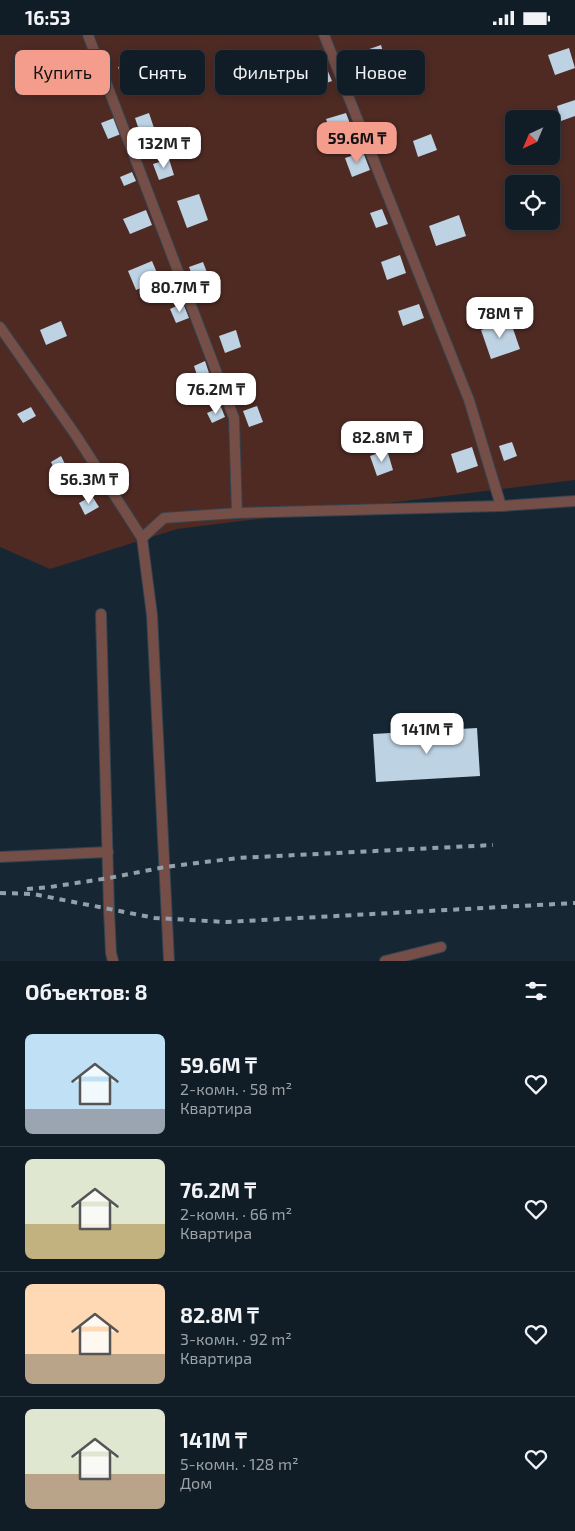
<!DOCTYPE html>
<html lang="ru">
<meta charset="utf-8">
<style>
body{margin:0;font-family:"Exo 2",sans-serif;background:#1e2a32;color:#f1f3f6;height:100vh;display:flex;flex-direction:column;font-size:19px;white-space:nowrap}
*{box-sizing:border-box;margin:0}
p{font-size:16px;color:#9ca2a7}
.icon{flex:none;width:28px;height:28px;fill:none;stroke:currentColor;stroke-width:2;stroke-linecap:round;stroke-linejoin:round}
.map{position:relative;height:926px;overflow:hidden}
.drawer{display:flex;flex-direction:column;background:#101d26;flex:1}
.drawer>*{flex:none}
.top-card{position:absolute;left:15px;top:15px;width:545px;height:45px;display:flex;gap:10px}
.needle{width:32px;rotate:224deg}
.buttons{position:absolute;left:505px;top:75px;display:grid;gap:10px}
.buttons a{display:grid;place-items:center;width:55px;height:55px;border-radius:8px;background:#101d26;box-shadow:0 2px 8px #0003,0 0 0 1px #303b43;font-size:25px}
.price{position:absolute;translate:-50% -42px;padding:0 11px;border-radius:10px;background:#fff;color:#222;font-size:16px;line-height:32px;filter:drop-shadow(0 1px 2px #0008)}
.price::after{content:'';position:absolute;left:50%;top:30px;width:15px;height:11px;margin-left:-8px;background:inherit;clip-path:polygon(0 0,100% 0,50% 100%)}
.price.active{background:#f49d8d;color:#111}
ul{padding:0;list-style:none}
li{display:flex;align-items:center;gap:15px;height:125px;padding:0 25px}
li+li{border-top:1px solid #303b43}
li span{display:grid;place-items:center;flex:none;width:140px;height:100px;border-radius:8px;color:#555}
li>.icon{margin-inline-start:auto}
span .icon{width:60px;height:60px;fill:#fffc;stroke-width:1}
li b{font-size:21px}
h2{display:flex;justify-content:space-between;align-items:center;height:60px;padding:0 25px;font-size:21px}
.tag{padding:0 18px;border-radius:8px;background:#101d26;box-shadow:0 2px 8px #0003,0 0 0 1px #303b43;font-size:18px;line-height:45px}
.tag.active{background:#f49d8d;color:#111}
.status{display:flex;justify-content:space-between;align-items:center;height:35px;padding:0 25px;background:#101d26;direction:ltr}
.status svg{height:14px;fill:currentColor}
.map>svg:first-child{display:block}
.green{fill:#4e2a23;fill-rule:evenodd}
.building{fill:#bdd2e3}
.lines{fill:none;stroke-linecap:round;stroke-linejoin:round}
.service-casing{stroke:#33434f;stroke-width:12}
.service{stroke:#754e47;stroke-width:10}
.rail{stroke:#94a1aa;stroke-width:4;stroke-dasharray:6 6;stroke-linecap:butt}
</style>
<div class="status"><b>16:53</b><svg viewBox="0 0 49 12"><path d="M0 12V9h3v3zM5 12V6h3v6zM10 12V3h3v9zM15 12V0h3v12zM26 1h20v11H26zM47 4h2v5h-2z"/></svg></div>
<div class="map">
<svg width="575" height="926" viewBox="0 0 575 926">
<rect width="100%" height="100%" fill="#162733"/>
<!-- green -->
<path class="green" d="M0 0H575V445L177 494 50 534 0 512ZM514 84H551V121H514ZM514 149H551V186H514Z"/>
<!-- building -->
<g class="building">
<path d="M381 10 385 24 350 36 346 22Z"/>
<path d="M569 13 575 33 555 40 548 20Z"/>
<path d="M131 27 136 40 123 45 118 32Z"/>
<path d="M327 34 332 46 318 51 313 39Z"/>
<path d="M98 43 102 52 90 57 87 48Z"/>
<path d="M575 65V81L561 86 557 71Z"/>
<path d="M149 78 154 93 140 98 135 83Z"/>
<path d="M346 78 352 94 332 101 326 84Z"/>
<path d="M114 83 121 99 108 104 101 88Z"/>
<path d="M431 99 437 115 418 122 413 106Z"/>
<path d="M363 117 370 135 352 142 345 123Z"/>
<path d="M169 124 174 140 159 145 153 129Z"/>
<path d="M132 137 136 146 124 151 120 142Z"/>
<path d="M199 159 208 185 187 193 177 166Z"/>
<path d="M382 174 388 189 376 193 370 178Z"/>
<path d="M146 175 152 190 130 199 123 184Z"/>
<path d="M459 180 466 201 436 211 429 191Z"/>
<path d="M400 220 406 238 387 245 381 227Z"/>
<path d="M152 226 160 245 136 255 128 236Z"/>
<path d="M203 227 208 240 194 245 189 232Z"/>
<path d="M183 268 189 283 176 288 170 274Z"/>
<path d="M419 269 424 283 403 291 398 276Z"/>
<path d="M510 285 520 314 491 324 481 295Z"/>
<path d="M61 286 67 301 46 310 40 295Z"/>
<path d="M236 295 241 312 225 318 219 301Z"/>
<path d="M205 326 209 338 198 343 194 331Z"/>
<path d="M257 371 263 387 249 392 243 376Z"/>
<path d="M31 372 36 381 23 388 17 379Z"/>
<path d="M221 372 225 382 212 388 207 378Z"/>
<path d="M512 407 517 421 504 426 499 411Z"/>
<path d="M472 412 478 431 457 438 451 419Z"/>
<path d="M387 415 393 435 377 441 370 421Z"/>
<path d="M61 421 65 429 54 434 51 427Z"/>
<path d="M92 461 99 472 85 480 79 468Z"/>
<path d="M477 693 480 741 376 747 373 699Z"/>
</g>
<g class="lines">
<defs>
<g id="service">
<path d="M88 0 234 383 237 478"/>
<path d="M324 0 469 365 501 471"/>
<path d="M0 292 75 399 142 503"/>
<path d="M101 579 109 875 111 918 113 926"/>
<path d="M0 822 108 817"/>
<path d="M169 926 152 580 142 503 164 483 237 478 501 471 575 466"/>
<path d="M385 926 441 912"/>
</g>
</defs>
<!-- service casing -->
<use href="#service" class="service-casing"/>
<!-- service -->
<use href="#service" class="service"/>
<!-- rail -->
<g class="rail">
<path d="M27 854 50 852 109 843 165 832 238 823 493 810"/>
<path d="M0 858 33 859 155 883 226 887 575 868"/>
</g>
</g>
</svg>
<div class="buttons">
<a><svg class="needle" viewBox="-14 -14 28 28"><path d="M0-13l5 13h-10z" fill="#e53935"/><path d="M0 13l5-13h-10z" fill="#9ca2a7"/></svg></a>
<a><svg class="icon" aria-label="locate" viewBox="0 0 24 24"><circle cx="12" cy="12" r="6"/><path d="M12 2v4M12 18v4M2 12h4M18 12h4"/></svg></a>
</div>
<b class="price active" style="left:357px;top:129px">59.6M ₸</b>
<b class="price" style="left:164px;top:134px">132M ₸</b>
<b class="price" style="left:180px;top:278px">80.7M ₸</b>
<b class="price" style="left:500px;top:304px">78M ₸</b>
<b class="price" style="left:216px;top:380px">76.2M ₸</b>
<b class="price" style="left:382px;top:428px">82.8M ₸</b>
<b class="price" style="left:89px;top:470px">56.3M ₸</b>
<b class="price" style="left:427px;top:720px">141M ₸</b>
<div class="top-card">
<a class="tag active">Купить</a>
<a class="tag">Снять</a>
<a class="tag">Фильтры</a>
<a class="tag">Новое</a>
</div>
</div>
<section class="drawer">
<h2>Объектов: 8<svg class="icon" aria-label="filters" viewBox="0 0 24 24"><path d="M4 7h16M4 17h16"/><circle cx="9" cy="7" r="2"/><circle cx="15" cy="17" r="2"/></svg></h2>
<ul>
<li><span style="background:linear-gradient(#bfe0f5 75%,#9aa5b1 0)"><svg class="icon" aria-label="home" viewBox="0 0 24 24"><path d="M3 11l9-7 9 7M6 9v11h12V9"/></svg></span><div><b>59.6M ₸</b><p>2-комн. · 58 m²</p><p>Квартира</p></div><svg class="icon" aria-label="heart" viewBox="0 0 24 24"><path d="M12 20l-8-8c-3-5 5-10 8-4 3-6 11-1 8 4z"/></svg></li>
<li><span style="background:linear-gradient(#dfe7d0 65%,#c2b280 0)"><svg class="icon" aria-label="home" viewBox="0 0 24 24"><path d="M3 11l9-7 9 7M6 9v11h12V9"/></svg></span><div><b>76.2M ₸</b><p>2-комн. · 66 m²</p><p>Квартира</p></div><svg class="icon" aria-label="heart" viewBox="0 0 24 24"><path d="M12 20l-8-8c-3-5 5-10 8-4 3-6 11-1 8 4z"/></svg></li>
<li><span style="background:linear-gradient(#ffd9b3 70%,#b9a48a 0)"><svg class="icon" aria-label="home" viewBox="0 0 24 24"><path d="M3 11l9-7 9 7M6 9v11h12V9"/></svg></span><div><b>82.8M ₸</b><p>3-комн. · 92 m²</p><p>Квартира</p></div><svg class="icon" aria-label="heart" viewBox="0 0 24 24"><path d="M12 20l-8-8c-3-5 5-10 8-4 3-6 11-1 8 4z"/></svg></li>
<li><span style="background:linear-gradient(#dfe7d0 65%,#b9a48a 0)"><svg class="icon" aria-label="home" viewBox="0 0 24 24"><path d="M3 11l9-7 9 7M6 9v11h12V9"/></svg></span><div><b>141M ₸</b><p>5-комн. · 128 m²</p><p>Дом</p></div><svg class="icon" aria-label="heart" viewBox="0 0 24 24"><path d="M12 20l-8-8c-3-5 5-10 8-4 3-6 11-1 8 4z"/></svg></li>
</ul>
</section>
